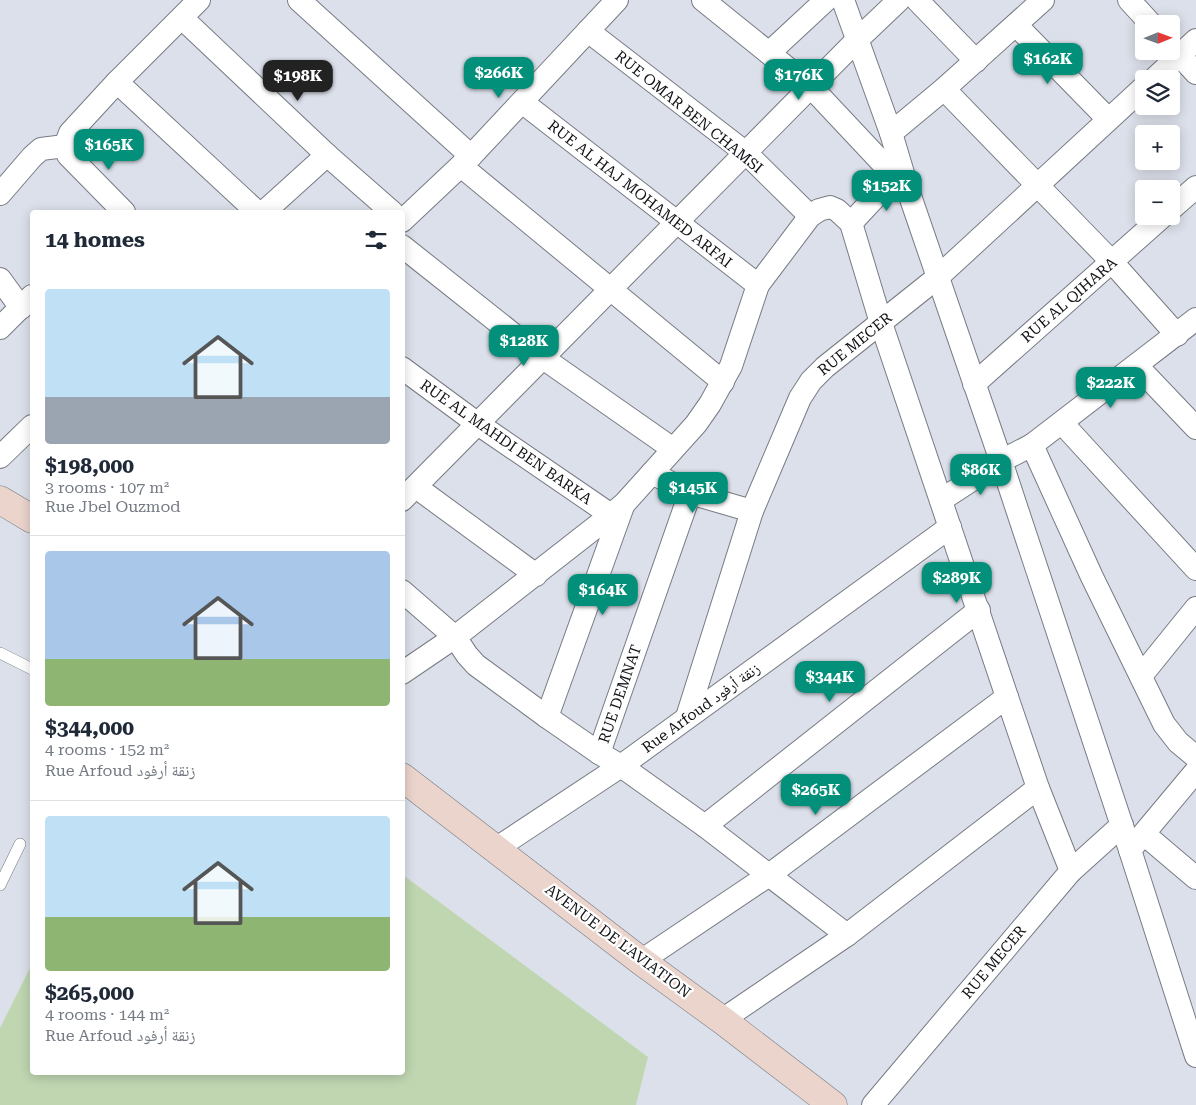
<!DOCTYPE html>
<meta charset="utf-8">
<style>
body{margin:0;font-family:"Roboto Serif","Noto Naskh Arabic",serif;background:#f6f6f7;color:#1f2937;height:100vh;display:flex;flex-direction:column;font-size:19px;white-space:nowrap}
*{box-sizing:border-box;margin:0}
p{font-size:16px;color:#747a83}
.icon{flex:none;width:28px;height:28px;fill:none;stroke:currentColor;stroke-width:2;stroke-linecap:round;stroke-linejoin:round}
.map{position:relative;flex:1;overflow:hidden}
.panel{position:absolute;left:30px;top:210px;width:375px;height:865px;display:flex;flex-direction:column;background:#fff;border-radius:5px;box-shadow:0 2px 12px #0003}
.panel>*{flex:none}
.needle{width:32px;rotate:89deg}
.controls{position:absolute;left:1135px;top:15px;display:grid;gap:10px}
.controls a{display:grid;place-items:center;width:45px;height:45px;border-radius:5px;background:#fff;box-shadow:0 2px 12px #0003;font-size:25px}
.price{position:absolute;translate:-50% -42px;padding:0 11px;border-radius:10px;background:#03907a;color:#fff;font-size:16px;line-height:32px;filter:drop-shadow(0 1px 2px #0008)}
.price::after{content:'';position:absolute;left:50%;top:30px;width:15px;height:11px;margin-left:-8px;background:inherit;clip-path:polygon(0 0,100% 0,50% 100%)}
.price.current{background:#222;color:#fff}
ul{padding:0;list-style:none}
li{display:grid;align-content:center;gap:10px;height:265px;padding:0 15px}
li+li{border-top:1px solid #e0e1e3}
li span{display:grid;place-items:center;height:155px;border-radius:5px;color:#555}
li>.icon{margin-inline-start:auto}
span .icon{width:90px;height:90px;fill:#fffc;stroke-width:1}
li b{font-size:21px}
h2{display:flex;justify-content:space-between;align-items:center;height:60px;padding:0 15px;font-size:21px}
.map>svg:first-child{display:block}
.green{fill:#bfd6b1}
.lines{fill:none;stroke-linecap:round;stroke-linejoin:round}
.lane-casing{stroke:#777b84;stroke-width:12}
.street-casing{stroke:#777b84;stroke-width:24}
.secondary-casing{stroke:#777b84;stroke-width:29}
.lane{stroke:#fff;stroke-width:11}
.street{stroke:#fff;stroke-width:22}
.secondary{stroke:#ebd4cc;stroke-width:28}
.labels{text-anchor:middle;stroke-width:4.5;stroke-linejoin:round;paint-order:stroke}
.street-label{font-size:15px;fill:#101215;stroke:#fff}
</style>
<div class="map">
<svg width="1196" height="1105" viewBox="0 0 1196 1105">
<rect width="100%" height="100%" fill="#dce0ea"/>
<!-- green -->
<path class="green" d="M403 875 648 1057 636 1105H0V1028L32 964V1072H402Z"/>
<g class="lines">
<defs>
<g id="lane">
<path d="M0 653 32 669"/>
<path d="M0 885 20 844"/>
</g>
<g id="street">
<path d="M299 0 471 156"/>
<path d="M703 0 811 87 904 186"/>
<path d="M843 0 891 133 908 190 1001 461 1130 850 1196 1056"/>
<path d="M917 0 976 61"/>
<path d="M1129 0 1151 24"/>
<path d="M182 18 327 155 392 212"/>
<path d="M1016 25 1108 119"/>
<path d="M588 31 746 153 810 216"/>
<path d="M1171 46 1196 73"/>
<path d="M769 53 826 0"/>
<path d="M1154 79 1196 40"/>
<path d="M117 82 257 212"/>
<path d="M944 89 1112 262 1177 335"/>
<path d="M522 102 758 285"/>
<path d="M891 133 944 89 1043 0"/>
<path d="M65 146 70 133 117 82 199 0"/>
<path d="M65 146 68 155 124 212"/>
<path d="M461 166 723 382"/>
<path d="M0 194 32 157 41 149 65 146"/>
<path d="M1171 209 1196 187"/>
<path d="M264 212 327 155"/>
<path d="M402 221 471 156 617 0"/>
<path d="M851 223 895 176"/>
<path d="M402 246 543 358 673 449"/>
<path d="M0 279 21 308"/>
<path d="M0 328 32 296"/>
<path d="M1137 366 1196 428"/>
<path d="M402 368 478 424 611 515"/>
<path d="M974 384 1163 216"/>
<path d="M1062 423 1196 569"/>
<path d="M1032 445 1092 577 1164 724 1178 742 1196 757"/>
<path d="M0 457 32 426"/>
<path d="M652 473 690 493 752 511"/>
<path d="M416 487 536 575"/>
<path d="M402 500 857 40 899 0"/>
<path d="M941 500 1001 461 1032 445 1196 319"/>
<path d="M402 591 455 637 467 655 476 665 547 717 599 753 621 766 705 826 847 935"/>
<path d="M402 673 455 637 611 515 624 504 696 424 710 404 731 366 758 285 810 216 819 210 830 207 837 210 851 223 881 323 1007 697 1038 788 1071 871"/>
<path d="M1141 676 1196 608"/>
<path d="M547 717 623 506"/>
<path d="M687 717 752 511 800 398 811 381 825 367 938 277 1144 87"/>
<path d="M599 753 690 493"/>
<path d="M705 826 979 610"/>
<path d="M1144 834 1196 878"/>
<path d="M497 848 621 766 950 527"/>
<path d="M1130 850 1196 771"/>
<path d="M641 961 769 875 1007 697"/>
<path d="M722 1020 847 935 1038 788"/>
<path d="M873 1105 1071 871 1122 825"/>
</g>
<g id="secondary">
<path d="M0 500 32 519"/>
<path d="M402 777 641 961 722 1020 833 1105"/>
</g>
</defs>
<!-- lane casing -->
<use href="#lane" class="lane-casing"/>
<!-- street casing -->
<use href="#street" class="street-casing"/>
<!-- secondary casing -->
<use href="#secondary" class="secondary-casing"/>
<!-- lane -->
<use href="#lane" class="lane"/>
<!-- street -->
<use href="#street" class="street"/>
<!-- secondary -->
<use href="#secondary" class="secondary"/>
</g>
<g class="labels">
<!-- street labels -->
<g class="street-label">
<text transform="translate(689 112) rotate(39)" y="5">RUE OMAR BEN CHAMSI</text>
<text transform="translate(640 194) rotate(38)" y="5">RUE AL HAJ MOHAMED ARFAI</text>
<text transform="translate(1069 300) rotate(-41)" y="5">RUE AL QIHARA</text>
<text transform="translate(855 344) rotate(-39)" y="5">RUE MECER</text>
<text transform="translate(506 442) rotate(35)" y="5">RUE AL MAHDI BEN BARKA</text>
<text transform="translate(620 694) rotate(-71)" y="5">RUE DEMNAT</text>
<text transform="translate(701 708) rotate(-36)" y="5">Rue Arfoud زنقة أرفود</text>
<text transform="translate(618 941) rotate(37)" y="5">AVENUE DE L'AVIATION</text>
<text transform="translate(994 962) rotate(-50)" y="5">RUE MECER</text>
</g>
</g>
</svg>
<div class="controls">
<a><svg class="needle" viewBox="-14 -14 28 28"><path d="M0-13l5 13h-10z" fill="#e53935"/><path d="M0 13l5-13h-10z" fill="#747a83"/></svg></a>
<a><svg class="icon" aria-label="layers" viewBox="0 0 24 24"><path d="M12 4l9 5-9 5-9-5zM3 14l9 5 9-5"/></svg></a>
<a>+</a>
<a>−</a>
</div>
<b class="price" style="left:1048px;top:85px">$162K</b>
<b class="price" style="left:499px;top:99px">$266K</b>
<b class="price" style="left:799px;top:101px">$176K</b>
<b class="price current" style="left:298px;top:102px">$198K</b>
<b class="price" style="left:109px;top:171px">$165K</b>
<b class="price" style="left:887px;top:212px">$152K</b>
<b class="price" style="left:524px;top:367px">$128K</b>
<b class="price" style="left:1111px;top:409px">$222K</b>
<b class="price" style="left:981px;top:496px">$86K</b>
<b class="price" style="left:693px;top:514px">$145K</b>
<b class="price" style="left:957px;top:604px">$289K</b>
<b class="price" style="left:603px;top:616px">$164K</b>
<b class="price" style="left:830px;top:703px">$344K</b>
<b class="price" style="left:816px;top:816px">$265K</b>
<section class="panel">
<h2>14 homes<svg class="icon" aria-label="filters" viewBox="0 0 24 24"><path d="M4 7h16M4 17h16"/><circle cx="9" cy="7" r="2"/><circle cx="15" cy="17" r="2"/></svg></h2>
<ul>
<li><span style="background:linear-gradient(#bfe0f5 70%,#9aa5b1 0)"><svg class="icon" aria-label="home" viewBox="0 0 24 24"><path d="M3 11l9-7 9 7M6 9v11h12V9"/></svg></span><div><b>$198,000</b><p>3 rooms · 107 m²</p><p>Rue Jbel Ouzmod</p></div></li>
<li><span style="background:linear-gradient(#a9c7e8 70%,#8fb573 0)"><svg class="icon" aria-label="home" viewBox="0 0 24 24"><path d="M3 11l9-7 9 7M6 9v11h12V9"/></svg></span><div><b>$344,000</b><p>4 rooms · 152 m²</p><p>Rue Arfoud زنقة أرفود</p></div></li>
<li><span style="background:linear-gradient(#bfe0f5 65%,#8fb573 0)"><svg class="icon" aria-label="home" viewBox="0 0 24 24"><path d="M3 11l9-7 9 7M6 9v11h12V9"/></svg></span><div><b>$265,000</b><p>4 rooms · 144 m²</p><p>Rue Arfoud زنقة أرفود</p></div></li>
</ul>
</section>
</div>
